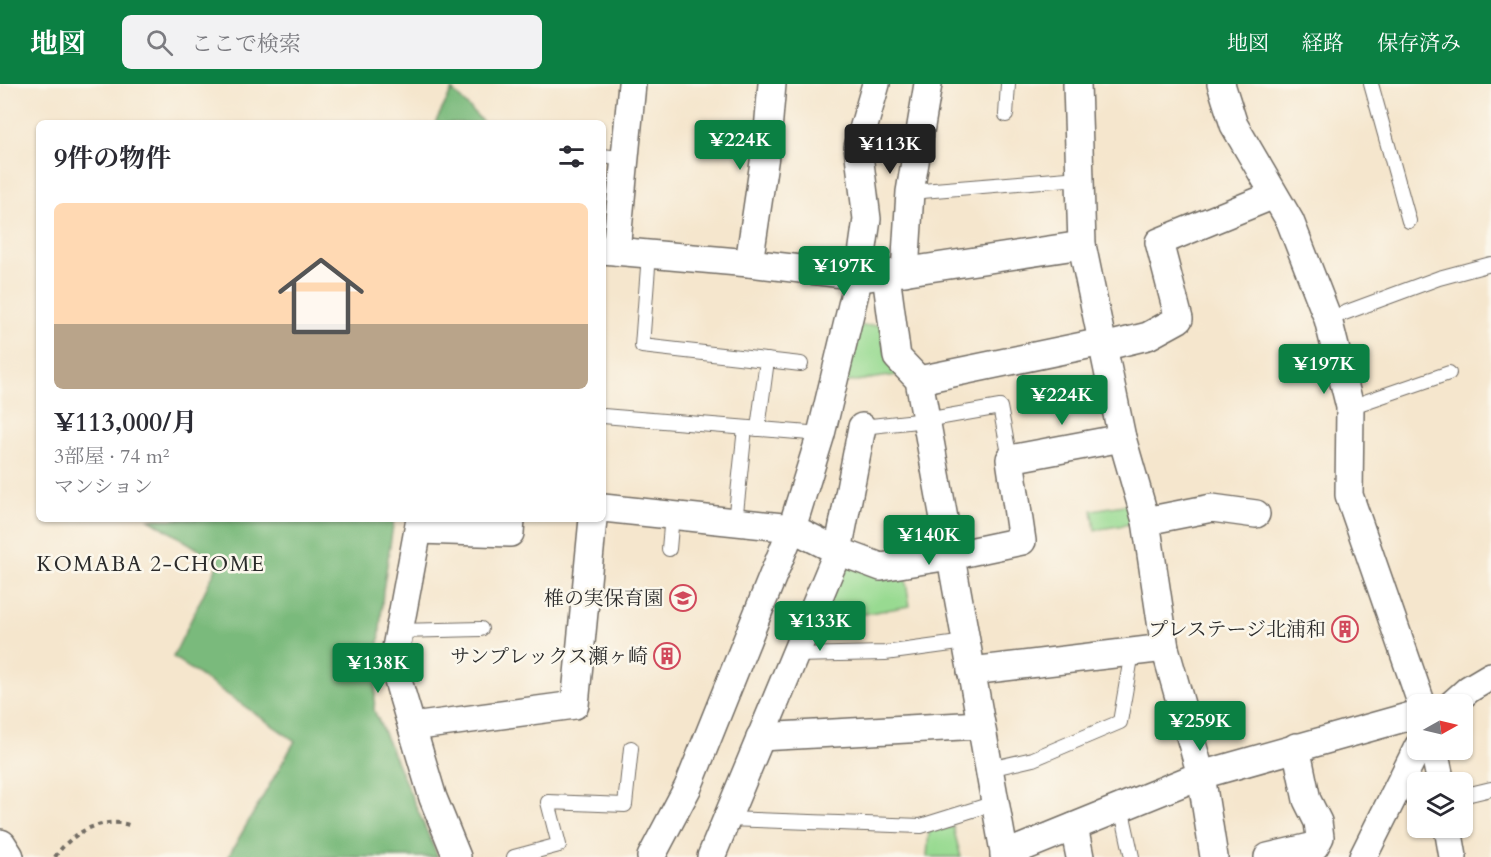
<!DOCTYPE html>
<html lang="ja">
<meta charset="utf-8">
<style>
body{margin:0;font-family:Cardo,"Noto Serif JP",serif;background:#f2f2f3;color:#2b2b33;height:100vh;display:flex;flex-direction:column;font-size:22px;white-space:nowrap}
*{box-sizing:border-box;margin:0}
p{font-size:20px;color:#7c7c81}
.icon{flex:none;width:33px;height:33px;fill:none;stroke:currentColor;stroke-width:2;stroke-linecap:round;stroke-linejoin:round}
.map{position:relative;flex:1;overflow:hidden}
.panel{position:absolute;left:36px;top:36px;width:570px;height:402px;display:flex;flex-direction:column;background:#fff;border-radius:9px;box-shadow:0 2px 4px #0004}
.panel>*{flex:none}
.needle{width:39px;rotate:82deg}
.tools{position:absolute;left:1407px;top:610px;display:grid;gap:12px}
.tools a{display:grid;place-items:center;width:66px;height:66px;border-radius:9px;background:#fff;box-shadow:0 2px 4px #0004;font-size:30px}
.price{position:absolute;translate:-50% -51px;padding:0 14px;border-radius:6px;background:#0b8043;color:#fff;font-size:20px;line-height:39px;filter:drop-shadow(0 2px 3px #0008)}
.price::after{content:'';position:absolute;left:50%;top:36px;width:18px;height:14px;margin-left:-9px;background:inherit;clip-path:polygon(0 0,100% 0,50% 100%)}
.price.active{background:#222;color:#fff}
ul{padding:0;list-style:none}
li{display:grid;align-content:center;gap:12px;height:318px;padding:0 18px}
li+li{border-top:2px solid #e1e1e2}
li span{display:grid;place-items:center;height:186px;border-radius:9px;color:#555}
li>.icon{margin-inline-start:auto}
span .icon{width:108px;height:108px;fill:#fffc;stroke-width:1}
li b{font-size:26px}
h2{display:flex;justify-content:space-between;align-items:center;height:72px;padding:0 18px;font-size:26px}
header{display:flex;align-items:center;gap:36px;box-sizing:border-box;height:84px;padding:0 30px;background:#0b8043;color:#fff}
header strong{font-size:28px}
nav{display:flex;gap:33px;margin-inline-start:auto;font-size:21px}
.search{width:420px;height:54px;background:#f2f2f3;display:flex;align-items:center;gap:15px;box-sizing:border-box;padding:0 21px;border-radius:9px;color:#7c7c81;font-size:22px}
.map>svg:first-child{display:block}
.green{fill:#98da91;stroke:#62825e;stroke-width:1.5}
.forest{fill:#7aba7b;stroke:#527253;stroke-width:1.5}
.lines{fill:none;stroke-linecap:round;stroke-linejoin:round}
.lane-casing{stroke:#726c64;stroke-width:16}
.street-casing{stroke:#726c64;stroke-width:30}
.secondary-casing{stroke:#726c64;stroke-width:36}
.path{stroke:#726c64;stroke-width:4;stroke-dasharray:4.5 4.5;stroke-linecap:butt}
.lane{stroke:#fff;stroke-width:14}
.street{stroke:#fff;stroke-width:27}
.secondary{stroke:#fff;stroke-width:33}
.labels{text-anchor:middle;stroke-width:5;stroke-linejoin:round;paint-order:stroke}
.poi-label{font-size:20px;fill:#2b2b2b;stroke:#fbf7ec;text-anchor:end}
.neighbourhood-label{font-size:21px;letter-spacing:1.5px;fill:#2b2b2b;stroke:#fbf7ec}
</style>
<header>
<strong>地図</strong>
<div class="search"><svg class="icon" aria-label="search" viewBox="0 0 24 24"><circle cx="10" cy="10" r="6"/><path d="M15 15l6 6"/></svg>ここで検索</div>
<nav><a>地図</a><a>経路</a><a>保存済み</a></nav>
</header>
<div class="map">
<svg width="1491" height="773" viewBox="0 0 1491 773">
<rect width="100%" height="100%" fill="#fbf7ec"/>
<filter id="ink" filterUnits="userSpaceOnUse"><feTurbulence type="fractalNoise" baseFrequency=".0167" numOctaves="2"/><feDisplacementMap in="SourceGraphic" scale="12" xChannelSelector="R" yChannelSelector="G"/><feConvolveMatrix kernelMatrix="1 2 1 2 8 2 1 2 1" color-interpolation-filters="sRGB"/></filter>
<filter id="wash" filterUnits="userSpaceOnUse"><feTurbulence type="fractalNoise" baseFrequency=".008" numOctaves="4" result="noise"/><feDisplacementMap in="SourceGraphic" scale="24" xChannelSelector="R" yChannelSelector="G"/><feGaussianBlur stdDeviation="1.35" result="paint"/><feColorMatrix in="noise" values="0 0 0 0 0 0 0 0 0 0 0 0 0 0 0 0 0 1.4 0 .05"/><feComposite in="paint" operator="in"/></filter>
<g filter="url(#wash)">
<rect width="100%" height="100%" fill="#f5e6cd"/>
<!-- green -->
<g class="green">
<path d="M888 240 904 290 842 299 853 243Z"/>
<path d="M1129 420 1131 440 1095 446 1092 426Z"/>
<path d="M839 481 905 492 910 522 864 530 822 523Z"/>
<path d="M953 743 961 773H927L929 747Z"/>
</g>
<!-- forest -->
<g class="forest">
<path d="M452 6 484 39H435Z"/>
<path d="M149 435H394L383 507 374 626 438 773H228L295 657 173 573 219 478Z"/>
</g>
</g>
<g filter="url(#ink)">
<g class="lines">
<defs>
<g id="lane">
<path d="M1371 0 1409 137"/>
<path d="M1006 31 1008 0"/>
<path d="M603 72 624 75"/>
<path d="M910 108 1080 94"/>
<path d="M649 170 642 262 801 280"/>
<path d="M1328 235 1439 194 1491 180"/>
<path d="M1350 323 1449 289"/>
<path d="M603 332 821 350"/>
<path d="M862 343 926 336 1000 323 1010 375"/>
<path d="M758 345 767 276"/>
<path d="M735 438 745 344"/>
<path d="M669 465 672 431"/>
<path d="M399 547 481 545"/>
<path d="M794 571 885 569 966 558"/>
<path d="M989 685 1033 675 1120 638 1132 568"/>
<path d="M1462 712 1491 705"/>
<path d="M1121 723 1132 773"/>
<path d="M726 735 921 742 995 719"/>
<path d="M514 773 559 761 548 718 625 721 631 664"/>
</g>
<g id="street">
<path d="M1077 0 1082 161 1122 354 1146 437 1165 564 1201 691 1214 773"/>
<path d="M1221 0 1234 41 1290 137 1328 235 1350 323 1349 411 1422 621"/>
<path d="M603 166 749 179 869 193 1082 161"/>
<path d="M616 167 632 0"/>
<path d="M749 179 767 58 772 0"/>
<path d="M905 188 910 108 928 0"/>
<path d="M886 191 897 273 919 296 1005 773"/>
<path d="M1103 263 1148 252 1179 235 1159 158 1274 111"/>
<path d="M919 296 1102 258"/>
<path d="M603 424 792 444 838 467 881 483 950 472 1022 457 1010 375 1122 354"/>
<path d="M420 435 393 580 433 714 457 773"/>
<path d="M1146 437 1212 424 1256 430"/>
<path d="M419 446 510 449 511 435"/>
<path d="M971 587 1165 564"/>
<path d="M1451 621 1469 605 1491 592"/>
<path d="M412 643 575 621 593 435"/>
<path d="M760 653 981 641"/>
<path d="M1434 666 1441 699"/>
<path d="M1074 743 1080 773"/>
<path d="M1448 744 1453 773"/>
<path d="M1004 771 1201 691 1418 630"/>
<path d="M651 773 688 703 792 444 821 350 859 192 867 135 858 63 876 0"/>
<path d="M711 773 838 467 862 343"/>
<path d="M1268 773 1315 762 1320 753 1318 738 1307 716 1296 663"/>
<path d="M1363 773 1418 663"/>
</g>
<path id="secondary" d="M0 762 7 773"/>
</defs>
<!-- lane casing -->
<use href="#lane" class="lane-casing"/>
<!-- street casing -->
<use href="#street" class="street-casing"/>
<!-- secondary casing -->
<use href="#secondary" class="secondary-casing"/>
<!-- path -->
<path class="path" d="M55 773C70 750 101 732 129 741"/>
<!-- lane -->
<use href="#lane" class="lane"/>
<!-- street -->
<use href="#street" class="street"/>
<!-- secondary -->
<use href="#secondary" class="secondary"/>
</g>
</g>
<!-- icons -->
<defs>
<symbol id="school-ring" viewBox="-11 -11 22 22"><circle r="9.5" fill="#fbf7ec" stroke="#d1495b" stroke-width="1.5"/><path d="M0-5L7-2L0 1L-7-2ZM-4 1L0 2.5L4 1V4Q0 6-4 4Z" fill="#d1495b"/></symbol>
<symbol id="building-ring" viewBox="-11 -11 22 22"><circle r="9.5" fill="#fbf7ec" stroke="#d1495b" stroke-width="1.5"/><path d="M-4-6H4V6H1V3H-1V6H-4ZM-2.5-4.3h1.7v1.8h-1.7ZM.8-4.3h1.7v1.8H.8ZM-2.5-1h1.7V.8h-1.7ZM.8-1h1.7V.8H.8Z" fill="#d1495b"/></symbol>
</defs>
<g fill-rule="evenodd">
<use href="#school-ring" x="668" y="499" width="30" height="30"/>
<use href="#building-ring" x="1330" y="530" width="30" height="30"/>
<use href="#building-ring" x="652" y="557" width="30" height="30"/>
</g>
<g class="labels">
<!-- poi labels -->
<g class="poi-label">
<text x="664" y="521">椎の実保育園</text>
<text x="1326" y="552">プレステージ北浦和</text>
<text x="648" y="579">サンプレックス瀬ヶ崎</text>
</g>
<!-- neighbourhood labels -->
<g class="neighbourhood-label">
<text x="151" y="487">KOMABA 2-CHOME</text>
</g>
</g>
</svg>
<div class="tools">
<a><svg class="needle" viewBox="-14 -14 28 28"><path d="M0-13l5 13h-10z" fill="#e53935"/><path d="M0 13l5-13h-10z" fill="#7c7c81"/></svg></a>
<a><svg class="icon" aria-label="layers" viewBox="0 0 24 24"><path d="M12 4l9 5-9 5-9-5zM3 14l9 5 9-5"/></svg></a>
</div>
<b class="price" style="left:740px;top:87px">¥224K</b>
<b class="price active" style="left:890px;top:91px">¥113K</b>
<b class="price" style="left:844px;top:213px">¥197K</b>
<b class="price" style="left:1324px;top:311px">¥197K</b>
<b class="price" style="left:1062px;top:342px">¥224K</b>
<b class="price" style="left:929px;top:482px">¥140K</b>
<b class="price" style="left:820px;top:568px">¥133K</b>
<b class="price" style="left:378px;top:610px">¥138K</b>
<b class="price" style="left:1200px;top:668px">¥259K</b>
<section class="panel">
<h2>9件の物件<svg class="icon" aria-label="filters" viewBox="0 0 24 24"><path d="M4 7h16M4 17h16"/><circle cx="9" cy="7" r="2"/><circle cx="15" cy="17" r="2"/></svg></h2>
<ul>
<li><span style="background:linear-gradient(#ffd9b3 65%,#b9a48a 0)"><svg class="icon" aria-label="home" viewBox="0 0 24 24"><path d="M3 11l9-7 9 7M6 9v11h12V9"/></svg></span><div><b>¥113,000/月</b><p>3部屋 · 74 m²</p><p>マンション</p></div></li>
</ul>
</section>
</div>
